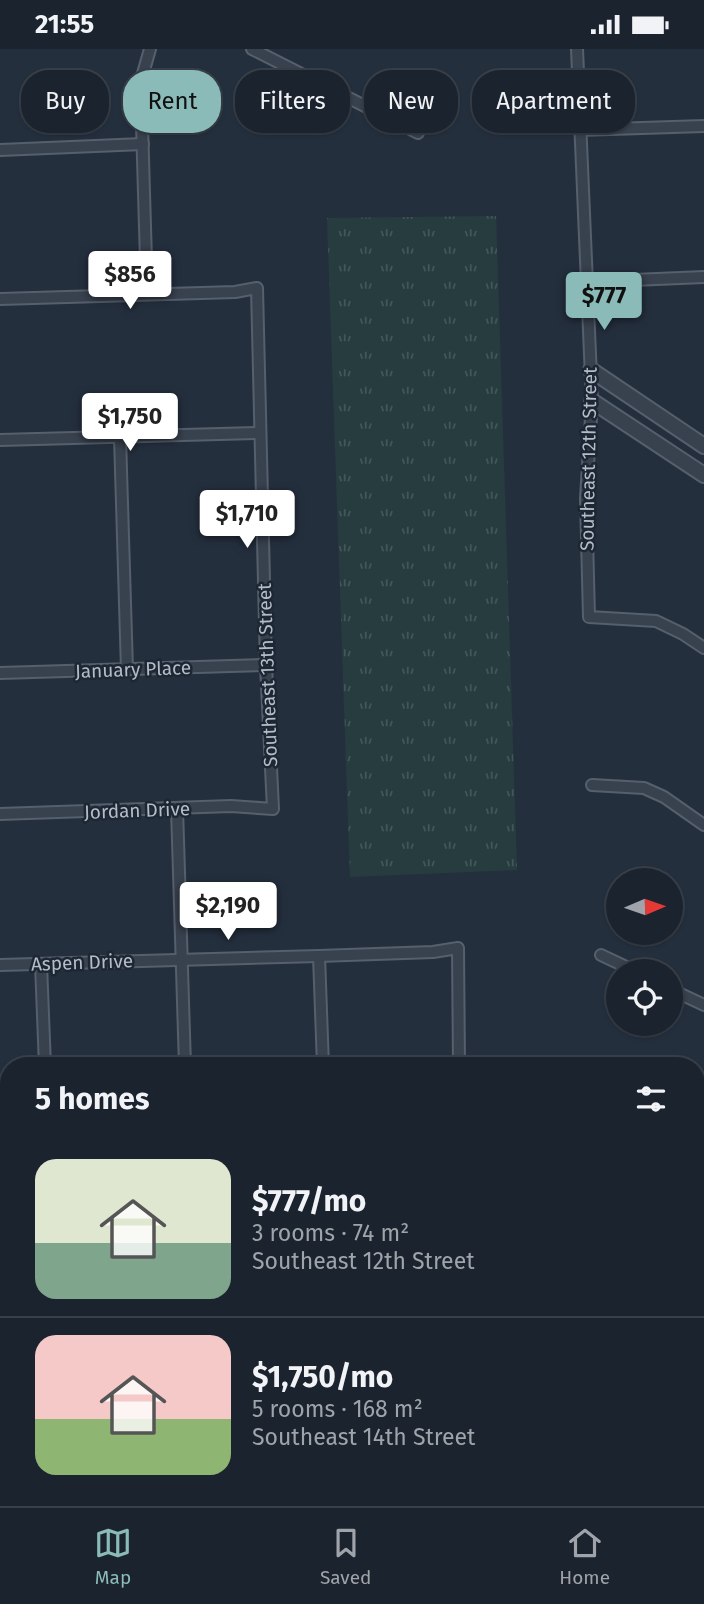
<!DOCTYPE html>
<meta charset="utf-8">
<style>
body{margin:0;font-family:"Fira Sans",sans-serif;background:#282f3a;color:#f1f3f6;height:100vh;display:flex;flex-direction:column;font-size:26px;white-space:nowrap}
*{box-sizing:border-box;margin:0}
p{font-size:23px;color:#a0a4aa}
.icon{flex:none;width:38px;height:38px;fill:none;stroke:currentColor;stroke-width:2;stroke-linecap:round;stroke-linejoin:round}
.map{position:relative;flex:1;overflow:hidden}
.details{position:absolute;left:0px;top:1008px;width:705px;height:450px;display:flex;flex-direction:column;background:#1b232e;border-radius:28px 28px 0 0;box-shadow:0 2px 5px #0004,0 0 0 2px #39404a}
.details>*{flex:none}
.hud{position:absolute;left:21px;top:21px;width:663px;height:63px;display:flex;gap:14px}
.needle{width:46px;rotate:88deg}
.buttons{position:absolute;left:606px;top:819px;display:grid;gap:14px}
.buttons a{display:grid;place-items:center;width:77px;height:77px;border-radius:50%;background:#1b232e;box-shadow:0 2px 5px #0004,0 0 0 2px #39404a;font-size:35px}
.price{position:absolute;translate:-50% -60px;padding:0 16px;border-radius:7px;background:#fff;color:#222;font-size:23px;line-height:46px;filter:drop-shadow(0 2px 4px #0008)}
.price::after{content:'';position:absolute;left:50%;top:42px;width:21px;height:16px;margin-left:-10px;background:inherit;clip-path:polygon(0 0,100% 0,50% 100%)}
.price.selected{background:#8bbbb9;color:#111}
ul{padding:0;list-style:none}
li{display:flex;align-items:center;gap:21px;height:175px;padding:0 35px}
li+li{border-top:2px solid #39404a}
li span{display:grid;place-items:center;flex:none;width:196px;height:140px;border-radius:21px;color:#555}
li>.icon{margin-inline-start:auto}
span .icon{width:84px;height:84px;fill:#fffc;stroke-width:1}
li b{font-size:30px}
h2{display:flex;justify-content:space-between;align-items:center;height:84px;padding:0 35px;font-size:30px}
.tag{padding:0 24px;border-radius:28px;background:#1b232e;box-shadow:0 2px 5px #0004,0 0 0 2px #39404a;font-size:24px;line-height:63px}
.tag.selected{background:#8bbbb9;color:#111}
.status{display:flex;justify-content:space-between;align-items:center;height:49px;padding:0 35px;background:#1b232e;direction:ltr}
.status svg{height:19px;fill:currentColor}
.tabs{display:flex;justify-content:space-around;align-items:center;height:98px;border-top:2px solid #39404a;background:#1b232e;font-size:19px;color:#a0a4aa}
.tabs a{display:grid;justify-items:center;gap:4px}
.tabs .selected{color:#8bbbb9}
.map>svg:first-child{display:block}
.grass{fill:url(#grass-tufts)}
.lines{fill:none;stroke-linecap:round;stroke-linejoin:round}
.stream{stroke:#394c67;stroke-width:3.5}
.minor-casing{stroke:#565f6c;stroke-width:14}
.tertiary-casing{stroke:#565f6c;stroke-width:18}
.minor{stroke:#38414e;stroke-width:10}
.tertiary{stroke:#38414e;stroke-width:14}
.labels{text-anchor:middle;stroke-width:5;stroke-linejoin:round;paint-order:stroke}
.street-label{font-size:19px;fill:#b4bcc9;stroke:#1d2633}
</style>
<div class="status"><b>21:55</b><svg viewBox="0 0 49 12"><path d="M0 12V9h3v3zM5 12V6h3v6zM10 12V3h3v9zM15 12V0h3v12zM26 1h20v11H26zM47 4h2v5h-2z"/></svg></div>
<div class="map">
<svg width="704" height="1457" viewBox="0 0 704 1457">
<defs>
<pattern id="grass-tufts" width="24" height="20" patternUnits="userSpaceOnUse" patternTransform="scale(1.75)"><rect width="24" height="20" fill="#263c3f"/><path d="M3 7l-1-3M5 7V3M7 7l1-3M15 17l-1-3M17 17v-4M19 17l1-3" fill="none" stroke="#435659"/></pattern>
</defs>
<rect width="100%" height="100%" fill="#242f3e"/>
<!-- grass -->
<g class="grass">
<path d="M496 167 517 821 350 828 327 169Z"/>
<path d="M704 1389V1457H560L574 1449H696L697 1391Z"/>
</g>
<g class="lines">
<!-- stream -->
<g class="stream">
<path d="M696 1427 704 1426"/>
<path d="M643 1457 652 1449"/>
</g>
<defs>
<g id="minor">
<path d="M252 0 418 84"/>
<path d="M577 0 592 352 586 449 589 568 656 572 683 585 704 599"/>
<path d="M580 81 704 77"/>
<path d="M0 101 143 95"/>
<path d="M586 233 704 228"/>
<path d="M147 245 141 42 142 28 150 0"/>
<path d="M0 250 235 243 257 239 266 616 273 760 231 757 0 765"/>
<path d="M120 388 127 621"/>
<path d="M0 391 259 384"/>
<path d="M0 624 266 616"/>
<path d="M592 736 644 739 664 748 704 776"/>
<path d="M177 759 185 1017"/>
<path d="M601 906 635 922"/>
<path d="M319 907 323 1017"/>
<path d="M41 915 45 1017"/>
<path d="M0 916 319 907 433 903 458 899 459 1017"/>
<path d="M670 940 704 956"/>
<path d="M696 1111 704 1112"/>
<path d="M696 1266 704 1267"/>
<path d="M196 1449V1457"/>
<path d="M472 1449V1457"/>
</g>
<g id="tertiary">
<path d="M591 321 704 397"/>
<path d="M592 352 704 426"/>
<path d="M696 1386 704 1384"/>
<path d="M547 1457 562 1449"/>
</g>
</defs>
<!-- minor casing -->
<use href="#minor" class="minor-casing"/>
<!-- tertiary casing -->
<use href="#tertiary" class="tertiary-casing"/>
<!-- minor -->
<use href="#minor" class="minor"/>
<!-- tertiary -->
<use href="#tertiary" class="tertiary"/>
</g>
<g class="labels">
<!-- street labels -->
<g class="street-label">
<text transform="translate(588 410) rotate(-89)" y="7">Southeast 12th Street</text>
<text transform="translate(133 620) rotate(-2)" y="7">January Place</text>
<text transform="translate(267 626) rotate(-92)" y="7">Southeast 13th Street</text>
<text transform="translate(137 761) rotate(-2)" y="7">Jordan Drive</text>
<text transform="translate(82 913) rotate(-2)" y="7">Aspen Drive</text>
</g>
</g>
</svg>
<div class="buttons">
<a><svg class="needle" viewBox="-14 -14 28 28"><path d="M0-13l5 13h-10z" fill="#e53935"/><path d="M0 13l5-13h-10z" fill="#a0a4aa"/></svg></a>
<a><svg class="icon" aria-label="locate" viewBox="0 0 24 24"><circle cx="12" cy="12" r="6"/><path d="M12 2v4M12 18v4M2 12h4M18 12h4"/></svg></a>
</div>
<b class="price" style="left:130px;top:262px">$856</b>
<b class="price selected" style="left:604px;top:283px">$777</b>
<b class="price" style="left:130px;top:404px">$1,750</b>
<b class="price" style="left:247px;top:501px">$1,710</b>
<b class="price" style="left:228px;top:893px">$2,190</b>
<div class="hud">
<a class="tag">Buy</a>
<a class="tag selected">Rent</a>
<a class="tag">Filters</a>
<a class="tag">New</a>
<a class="tag">Apartment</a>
</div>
<section class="details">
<h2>5 homes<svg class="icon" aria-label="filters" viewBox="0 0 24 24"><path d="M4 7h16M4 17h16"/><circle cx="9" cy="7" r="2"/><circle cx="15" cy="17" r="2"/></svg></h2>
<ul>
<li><span style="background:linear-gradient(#dfe7d0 60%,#7fa58c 0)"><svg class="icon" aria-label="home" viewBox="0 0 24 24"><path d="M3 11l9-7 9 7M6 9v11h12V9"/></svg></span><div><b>$777/mo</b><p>3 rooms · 74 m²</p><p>Southeast 12th Street</p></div></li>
<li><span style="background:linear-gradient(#f6c9c9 60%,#8fb573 0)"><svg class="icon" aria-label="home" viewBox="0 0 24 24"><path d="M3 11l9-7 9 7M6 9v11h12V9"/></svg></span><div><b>$1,750/mo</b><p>5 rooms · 168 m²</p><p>Southeast 14th Street</p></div></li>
</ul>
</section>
</div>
<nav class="tabs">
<a class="selected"><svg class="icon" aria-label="map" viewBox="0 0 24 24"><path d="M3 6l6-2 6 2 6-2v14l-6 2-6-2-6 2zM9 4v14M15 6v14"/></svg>Map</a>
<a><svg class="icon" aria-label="saved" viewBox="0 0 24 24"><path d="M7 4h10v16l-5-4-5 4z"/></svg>Saved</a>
<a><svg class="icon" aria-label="home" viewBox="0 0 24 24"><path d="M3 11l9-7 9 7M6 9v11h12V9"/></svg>Home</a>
</nav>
